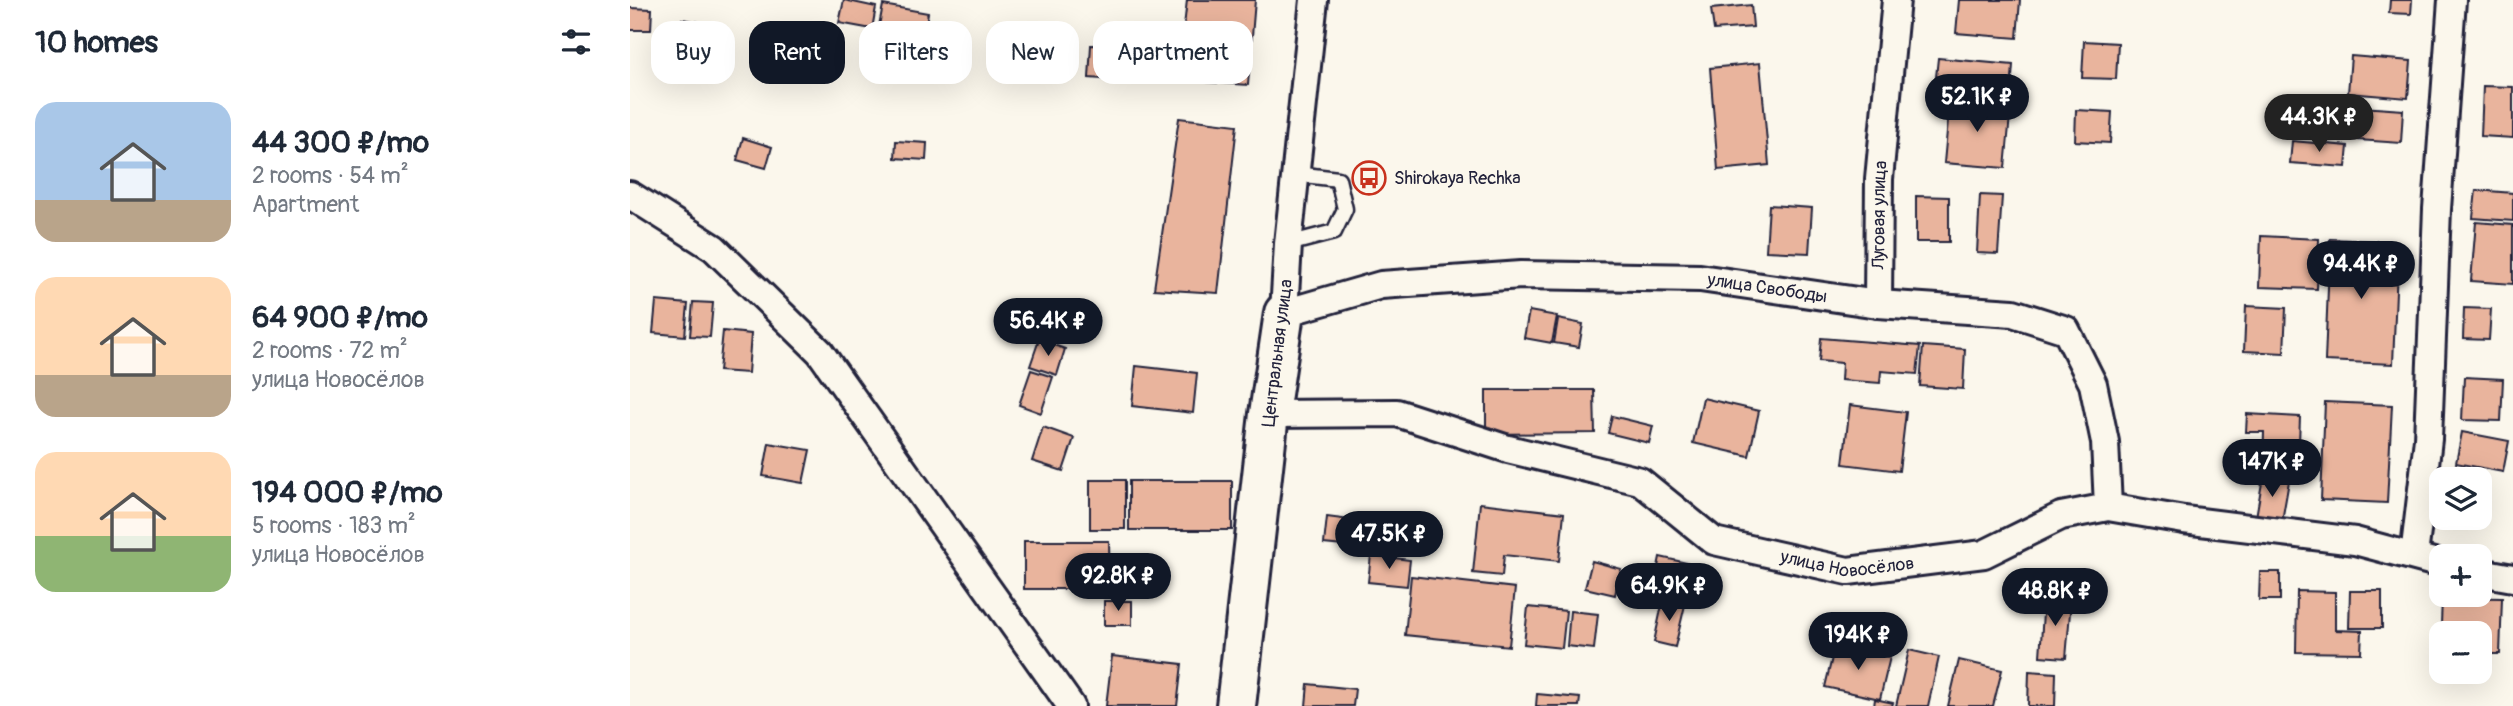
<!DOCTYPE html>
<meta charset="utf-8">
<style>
body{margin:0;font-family:Pangolin,sans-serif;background:#f6f6f7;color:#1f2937;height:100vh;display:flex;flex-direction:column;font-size:26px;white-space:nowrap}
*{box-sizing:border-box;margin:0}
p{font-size:23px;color:#747a83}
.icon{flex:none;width:38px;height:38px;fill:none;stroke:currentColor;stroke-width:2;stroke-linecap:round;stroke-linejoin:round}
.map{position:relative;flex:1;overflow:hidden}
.details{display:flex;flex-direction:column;background:#fff;width:630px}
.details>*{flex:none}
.top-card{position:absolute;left:21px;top:21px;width:665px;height:63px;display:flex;gap:14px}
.buttons{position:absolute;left:1799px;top:467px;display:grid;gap:14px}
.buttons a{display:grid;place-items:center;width:63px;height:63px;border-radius:14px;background:#fff;box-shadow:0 7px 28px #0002;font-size:35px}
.price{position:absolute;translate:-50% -60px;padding:0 16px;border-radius:24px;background:#111827;color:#fff;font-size:23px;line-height:46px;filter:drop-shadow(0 2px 4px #0008)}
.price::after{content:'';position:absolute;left:50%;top:42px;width:21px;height:16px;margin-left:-10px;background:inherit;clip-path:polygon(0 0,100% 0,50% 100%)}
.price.active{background:#222;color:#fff}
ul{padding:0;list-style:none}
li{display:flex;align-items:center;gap:21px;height:175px;padding:0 35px}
li span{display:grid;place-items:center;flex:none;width:196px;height:140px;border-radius:21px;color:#555}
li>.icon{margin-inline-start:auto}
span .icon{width:84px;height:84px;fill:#fffc;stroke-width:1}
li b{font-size:30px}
h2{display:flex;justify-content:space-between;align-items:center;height:84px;padding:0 35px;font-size:30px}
.pill{padding:0 24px;border-radius:21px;background:#fff;box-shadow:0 7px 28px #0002;font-size:24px;line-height:63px}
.pill.active{background:#111827;color:#fff}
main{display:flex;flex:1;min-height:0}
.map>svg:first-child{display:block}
.building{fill:#e9b49d;stroke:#22223b;stroke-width:2}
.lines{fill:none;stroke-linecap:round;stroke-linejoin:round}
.lane-casing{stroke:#22223b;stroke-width:19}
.street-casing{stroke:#22223b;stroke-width:32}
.secondary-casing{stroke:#22223b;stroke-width:44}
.lane{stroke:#fbf7ec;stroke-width:14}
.street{stroke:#fbf7ec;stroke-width:26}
.secondary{stroke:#fbf7ec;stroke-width:38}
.labels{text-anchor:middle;stroke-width:5;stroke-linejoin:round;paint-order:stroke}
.poi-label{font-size:18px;fill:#22223b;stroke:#fbf7ec;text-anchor:start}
.street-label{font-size:18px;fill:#22223b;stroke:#fbf7ec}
</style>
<main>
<section class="details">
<h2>10 homes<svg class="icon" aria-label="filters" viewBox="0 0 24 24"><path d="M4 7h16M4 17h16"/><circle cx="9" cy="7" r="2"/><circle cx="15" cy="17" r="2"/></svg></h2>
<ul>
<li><span style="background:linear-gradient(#a9c7e8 70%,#b9a48a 0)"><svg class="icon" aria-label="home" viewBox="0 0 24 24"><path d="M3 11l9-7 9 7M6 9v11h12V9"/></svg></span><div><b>44 300 ₽/mo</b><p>2 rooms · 54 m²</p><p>Apartment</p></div></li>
<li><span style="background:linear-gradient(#ffd9b3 70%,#b9a48a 0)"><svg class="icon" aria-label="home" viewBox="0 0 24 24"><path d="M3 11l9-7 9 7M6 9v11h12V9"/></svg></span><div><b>64 900 ₽/mo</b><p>2 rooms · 72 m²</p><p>улица Новосёлов</p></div></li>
<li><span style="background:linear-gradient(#ffd9b3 60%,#8fb573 0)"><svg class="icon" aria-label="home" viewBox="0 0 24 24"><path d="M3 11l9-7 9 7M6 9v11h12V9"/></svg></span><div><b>194 000 ₽/mo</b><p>5 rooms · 183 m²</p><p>улица Новосёлов</p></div></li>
</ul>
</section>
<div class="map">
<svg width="1883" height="706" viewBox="0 0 1883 706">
<rect width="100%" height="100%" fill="#fbf7ec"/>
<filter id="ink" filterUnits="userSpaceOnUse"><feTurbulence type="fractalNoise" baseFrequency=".0143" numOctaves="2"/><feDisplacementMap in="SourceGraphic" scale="14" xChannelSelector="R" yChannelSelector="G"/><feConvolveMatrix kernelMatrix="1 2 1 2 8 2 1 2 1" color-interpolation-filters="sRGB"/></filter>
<g filter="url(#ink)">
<!-- building -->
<g class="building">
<path d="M214 0 246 7 242 29 209 23Z"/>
<path d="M557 0H625L618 85 548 80Z"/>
<path d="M1329 0H1390L1387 38 1326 33Z"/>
<path d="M1760 0H1782L1781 14 1759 13Z"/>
<path d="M253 5 298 13 293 39 248 31Z"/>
<path d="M1121 5 1123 27 1084 30 1081 9Z"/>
<path d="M0 8 22 9 21 30H0Z"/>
<path d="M52 19 86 25 81 47 48 40Z"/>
<path d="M394 35 428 43 421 75 387 67Z"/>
<path d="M1454 41 1488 43 1486 79 1452 78Z"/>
<path d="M461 45 489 46 487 80 459 78Z"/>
<path d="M1721 56 1781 61 1778 98 1718 93Z"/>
<path d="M1308 58 1383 65 1380 103 1304 96Z"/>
<path d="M1130 63 1139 165 1088 170 1080 68Z"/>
<path d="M1853 86 1883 87V138L1851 136Z"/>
<path d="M1320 99 1381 105 1375 168 1314 163Z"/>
<path d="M1679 102 1714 104 1711 138 1677 135Z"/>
<path d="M1717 106 1773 110 1771 143 1714 139Z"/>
<path d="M1446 110 1482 112 1480 143 1445 141Z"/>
<path d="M549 118 607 125 588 293 524 289Z"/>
<path d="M113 138 142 147 136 168 107 160Z"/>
<path d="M266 141 297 143 296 160 265 158Z"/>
<path d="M1662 141 1718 146 1716 167 1660 163Z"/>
<path d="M1846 190 1883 193V221L1843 218Z"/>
<path d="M1350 195 1372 196 1368 254 1347 253Z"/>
<path d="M1286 196 1319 197V242H1286Z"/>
<path d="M1139 205 1182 208 1179 253 1136 251Z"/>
<path d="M1846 222 1883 225V284L1841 281Z"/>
<path d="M1631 236 1689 239 1687 289 1629 287Z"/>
<path d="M1700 239 1768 242 1763 364 1695 361Z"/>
<path d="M26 301 58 304 55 336 23 333Z"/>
<path d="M63 302 83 303 80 337 60 336Z"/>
<path d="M1616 306 1656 308 1654 353 1614 351Z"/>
<path d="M1834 308 1861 309 1859 340 1833 339Z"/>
<path d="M899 311 927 316 922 343 894 338Z"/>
<path d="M928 319 953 324 949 347 924 343Z"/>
<path d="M93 331 121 334 118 373 89 371Z"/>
<path d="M1191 338 1290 346 1287 374 1251 371 1250 383 1211 380 1212 363 1189 361Z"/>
<path d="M409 340 435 349 427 375 400 366Z"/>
<path d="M1293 346 1335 349 1333 389 1290 386Z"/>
<path d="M506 366 567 373 563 413 502 406Z"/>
<path d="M401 370 423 377 411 413 389 405Z"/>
<path d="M1834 377 1873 379 1871 421 1832 420Z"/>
<path d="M856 390H964L965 433 856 434Z"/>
<path d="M1073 398 1129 411 1119 456 1063 443Z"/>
<path d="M1695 402 1762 405 1757 503 1691 500Z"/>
<path d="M1220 405 1276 412 1269 471 1213 464Z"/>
<path d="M1617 414 1670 417 1668 469 1633 468 1634 432H1616Z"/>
<path d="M982 416 1023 426 1019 443 978 433Z"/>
<path d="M413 427 444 438 433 471 402 461Z"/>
<path d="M1832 432 1879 441 1873 472 1826 463Z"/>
<path d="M139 443 180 450 173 483 133 476Z"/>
<path d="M1633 477 1659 481 1652 521 1626 517Z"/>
<rect x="460" y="480" width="35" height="49"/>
<rect x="499" y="481" width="103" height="49"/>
<path d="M1850 482 1858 483 1852 511H1850Z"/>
<path d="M850 503 934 513 929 561 874 555 872 576 843 573Z"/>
<path d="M697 517 736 522 733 548 694 544Z"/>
<path d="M394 541H479L480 589H394Z"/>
<path d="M741 555 780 560 777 586 738 582Z"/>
<path d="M1030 557 1057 563 1051 592 1024 586Z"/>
<path d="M962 561 991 569 985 595 955 588Z"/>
<path d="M1630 572H1650V600H1629Z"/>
<path d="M781 576 885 588 879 646 775 635Z"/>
<path d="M1667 591 1705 592V630L1732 631 1731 653 1666 652Z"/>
<path d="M1720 591H1752V628H1719Z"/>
<path d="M1812 597 1872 598 1870 654H1850V634H1811L1810 653Z"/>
<path d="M1414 599 1441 601 1436 658 1410 656Z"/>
<path d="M1033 600 1055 605 1045 647 1024 642Z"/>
<rect x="474" y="601" width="28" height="24"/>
<path d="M898 607 936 611 932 648 894 644Z"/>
<path d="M940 611 968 614 964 649 937 646Z"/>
<path d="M1205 645 1260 657 1250 699 1195 687Z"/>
<path d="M1279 650 1309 657 1298 706H1266Z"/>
<path d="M482 656 552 664 547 706H476Z"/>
<path d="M1329 660 1372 670 1363 706H1318Z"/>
<path d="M1399 671 1426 673 1425 706H1398Z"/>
<path d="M678 684 725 689 723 706H676Z"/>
<path d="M907 694 950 698 949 706H906Z"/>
<path d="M1245 699 1263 703 1262 706H1244Z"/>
</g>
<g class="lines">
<defs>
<path id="lane" d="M658 244 704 232 715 209 708 179 666 174"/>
<g id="street">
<path id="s1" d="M684 0 658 244 654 313 751 285 891 275 1070 278 1248 304 1383 313 1436 330 1463 384 1475 442 1478 507"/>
<path d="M0 195 84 248 190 352 441 706"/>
<path id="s2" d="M1248 304 1249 179 1266 0"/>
<path id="s3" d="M639 414 767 413 878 449 1010 481 1084 541 1218 571 1354 554 1431 516 1478 507 1554 520 1725 541 1811 564"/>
<path d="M1784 556 1798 439 1807 209 1822 0"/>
<path d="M1850 572 1883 578"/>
</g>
<path id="secondary" d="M606 706 639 414 654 313"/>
</defs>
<!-- lane casing -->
<use href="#lane" class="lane-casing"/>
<!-- street casing -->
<use href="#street" class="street-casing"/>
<!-- secondary casing -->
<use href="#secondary" class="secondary-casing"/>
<!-- lane -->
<use href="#lane" class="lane"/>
<!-- street -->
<use href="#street" class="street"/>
<!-- secondary -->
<use href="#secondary" class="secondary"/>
</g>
</g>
<!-- icons -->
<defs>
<symbol id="bus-ring" viewBox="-11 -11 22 22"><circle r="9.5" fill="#fbf7ec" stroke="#c8321e" stroke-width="1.5"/><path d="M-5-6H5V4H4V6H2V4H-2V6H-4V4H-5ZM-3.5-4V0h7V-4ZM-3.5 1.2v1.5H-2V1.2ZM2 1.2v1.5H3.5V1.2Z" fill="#c8321e"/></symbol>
</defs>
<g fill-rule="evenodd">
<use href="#bus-ring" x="720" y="159" width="38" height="38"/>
</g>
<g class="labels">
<!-- poi labels -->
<g class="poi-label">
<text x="764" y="184">Shirokaya Rechka</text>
</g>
<!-- street labels -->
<g class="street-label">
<text dy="6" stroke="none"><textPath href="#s2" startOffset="89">Луговая улица</textPath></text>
<text dy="6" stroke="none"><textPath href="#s1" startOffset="803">улица Свободы</textPath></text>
<text transform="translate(647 353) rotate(-83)" y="6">Центральная улица</text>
<text dy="6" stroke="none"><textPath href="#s3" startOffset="612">улица Новосёлов</textPath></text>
</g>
</g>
</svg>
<div class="buttons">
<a><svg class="icon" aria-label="layers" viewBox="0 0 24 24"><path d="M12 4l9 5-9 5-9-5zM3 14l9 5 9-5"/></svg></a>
<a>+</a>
<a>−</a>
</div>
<b class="price" style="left:1347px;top:134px">52.1K ₽</b>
<b class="price active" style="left:1689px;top:154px">44.3K ₽</b>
<b class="price" style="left:1731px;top:301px">94.4K ₽</b>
<b class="price" style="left:418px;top:358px">56.4K ₽</b>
<b class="price" style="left:1642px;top:499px">147K ₽</b>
<b class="price" style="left:759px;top:571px">47.5K ₽</b>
<b class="price" style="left:488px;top:613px">92.8K ₽</b>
<b class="price" style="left:1039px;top:623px">64.9K ₽</b>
<b class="price" style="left:1425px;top:628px">48.8K ₽</b>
<b class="price" style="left:1228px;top:672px">194K ₽</b>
<div class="top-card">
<a class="pill">Buy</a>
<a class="pill active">Rent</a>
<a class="pill">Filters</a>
<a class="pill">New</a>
<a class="pill">Apartment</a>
</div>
</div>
</main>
